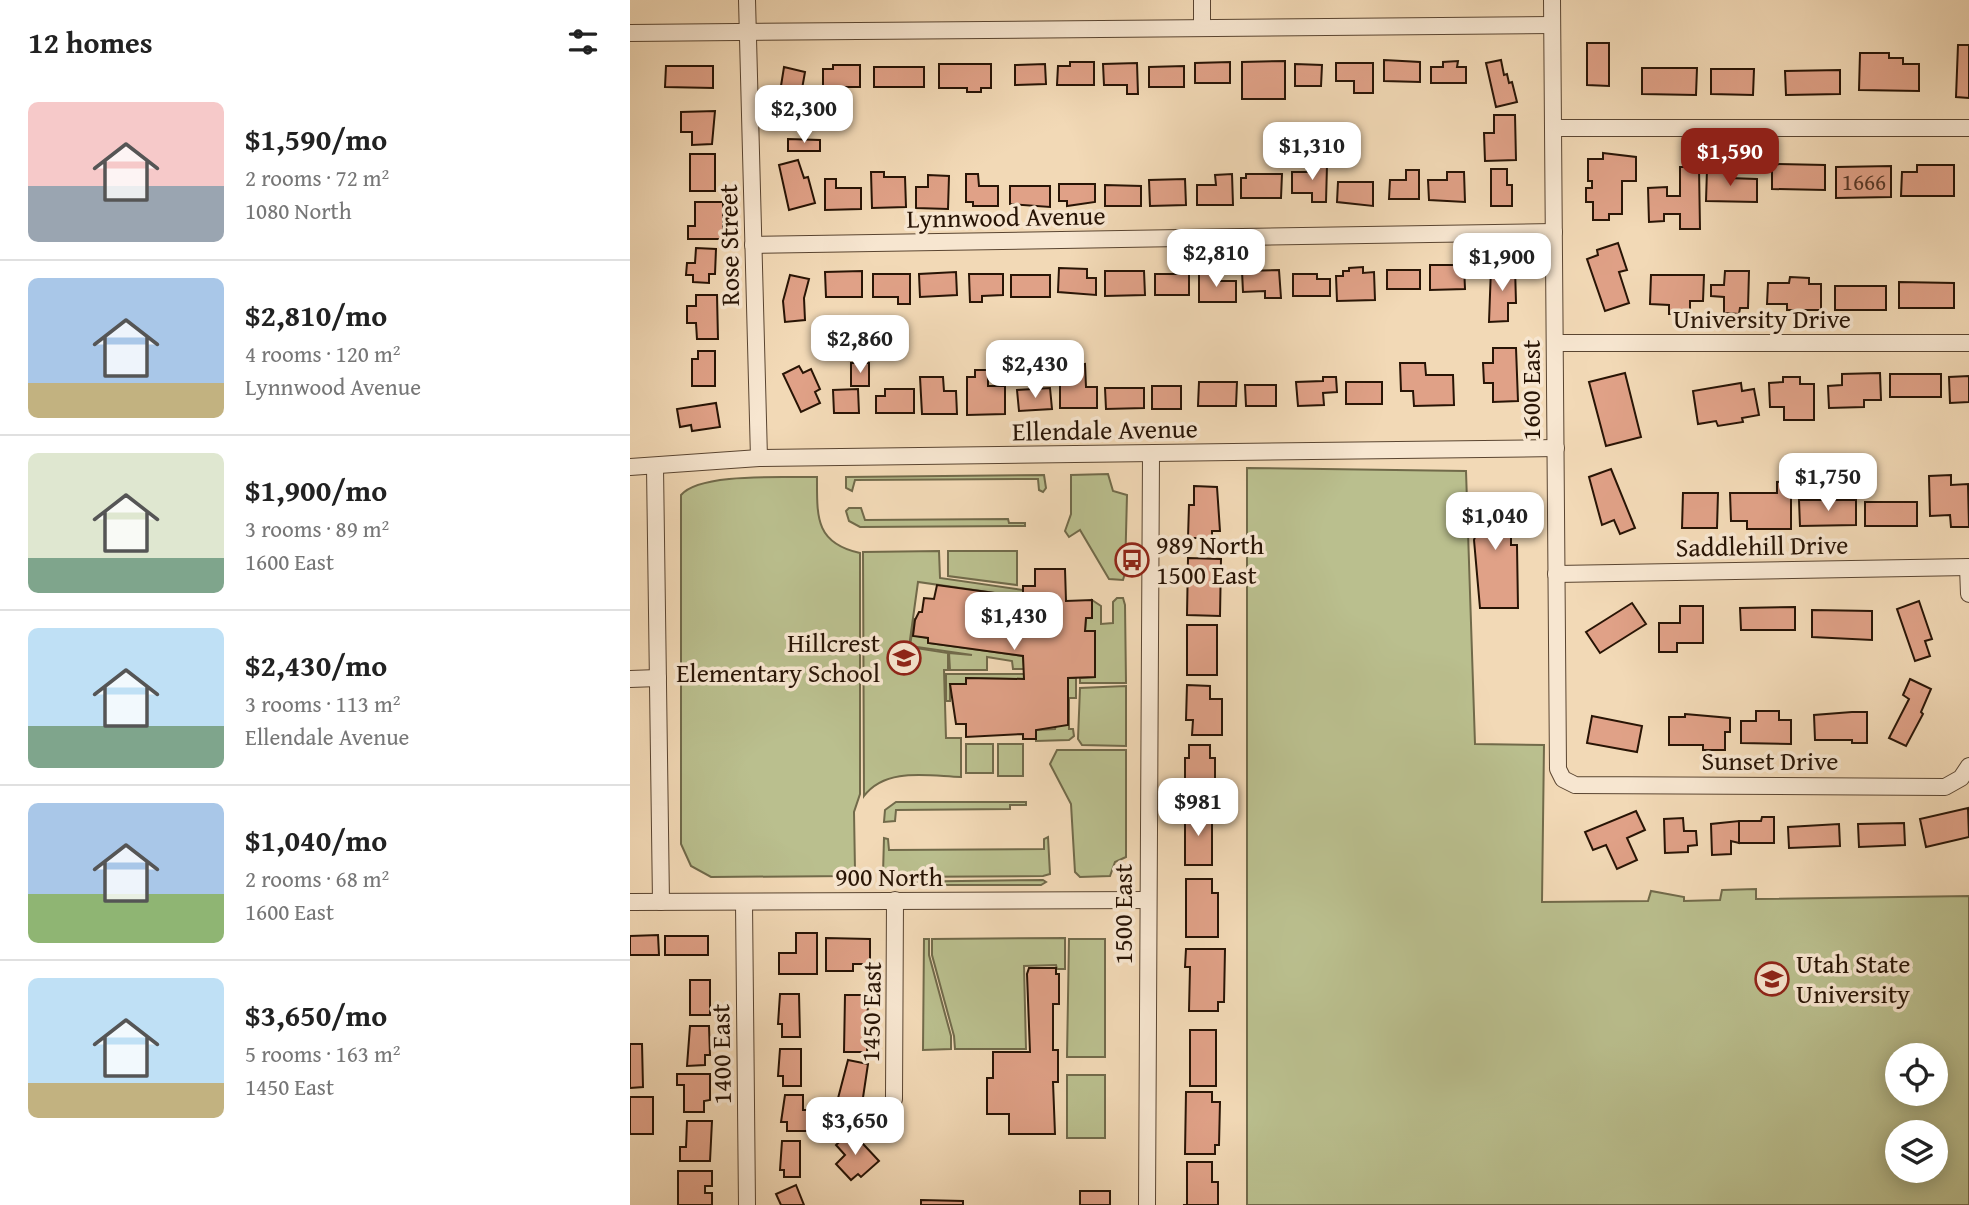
<!DOCTYPE html>
<meta charset="utf-8">
<style>
body{margin:0;font-family:"Gentium Book Plus",serif;background:#f6f6f6;color:#222;height:100vh;display:flex;flex-direction:column;font-size:26px;white-space:nowrap}
*{box-sizing:border-box;margin:0}
p{font-size:23px;color:#767676}
.icon{flex:none;width:38px;height:38px;fill:none;stroke:currentColor;stroke-width:2;stroke-linecap:round;stroke-linejoin:round}
.map{position:relative;flex:1;overflow:hidden}
.panel{display:flex;flex-direction:column;background:#fff;width:630px}
.panel>*{flex:none}
.controls{position:absolute;left:1255px;top:1043px;display:grid;gap:14px}
.controls a{display:grid;place-items:center;width:63px;height:63px;border-radius:50%;background:#fff;box-shadow:0 4px 18px #0003;font-size:35px}
.price{position:absolute;translate:-50% -60px;padding:0 16px;border-radius:14px;background:#fff;color:#222;font-size:23px;line-height:46px;filter:drop-shadow(0 2px 4px #0008)}
.price::after{content:'';position:absolute;left:50%;top:42px;width:21px;height:16px;margin-left:-10px;background:inherit;clip-path:polygon(0 0,100% 0,50% 100%)}
.price.on{background:#8f2418;color:#fff}
ul{padding:0;list-style:none}
li{display:flex;align-items:center;gap:21px;height:175px;padding:0 28px}
li+li{border-top:2px solid #e0e0e0}
li span{display:grid;place-items:center;flex:none;width:196px;height:140px;border-radius:10px;color:#555}
li>.icon{margin-inline-start:auto}
span .icon{width:84px;height:84px;fill:#fffc;stroke-width:1}
li b{font-size:30px}
h2{display:flex;justify-content:space-between;align-items:center;height:84px;padding:0 28px;font-size:30px}
main{display:flex;flex:1;min-height:0}
.map>svg:first-child{display:block}
.green{fill:#babf8e;stroke:#716a4a;stroke-width:2;fill-rule:evenodd}
.building{fill:#e0a187;stroke:#281405;stroke-width:2}
.lines{fill:none;stroke-linecap:round;stroke-linejoin:round}
.minor-casing{stroke:#5a4531;stroke-width:18}
.minor{stroke:#f7e6d0;stroke-width:16}
.labels{text-anchor:middle;stroke-width:7;stroke-linejoin:round;paint-order:stroke}
.number-label{font-size:23px;fill:#563726}
.street-label{font-size:26px;fill:#281405;stroke:#f7e6d0}
.poi-label{font-size:26px;fill:#281405;stroke:#f7e6d0;text-anchor:start}
</style>
<main>
<section class="panel">
<h2>12 homes<svg class="icon" aria-label="filters" viewBox="0 0 24 24"><path d="M4 7h16M4 17h16"/><circle cx="9" cy="7" r="2"/><circle cx="15" cy="17" r="2"/></svg></h2>
<ul>
<li><span style="background:linear-gradient(#f6c9c9 60%,#9aa5b1 0)"><svg class="icon" aria-label="home" viewBox="0 0 24 24"><path d="M3 11l9-7 9 7M6 9v11h12V9"/></svg></span><div><b>$1,590/mo</b><p>2 rooms · 72 m²</p><p>1080 North</p></div></li>
<li><span style="background:linear-gradient(#a9c7e8 75%,#c2b280 0)"><svg class="icon" aria-label="home" viewBox="0 0 24 24"><path d="M3 11l9-7 9 7M6 9v11h12V9"/></svg></span><div><b>$2,810/mo</b><p>4 rooms · 120 m²</p><p>Lynnwood Avenue</p></div></li>
<li><span style="background:linear-gradient(#dfe7d0 75%,#7fa58c 0)"><svg class="icon" aria-label="home" viewBox="0 0 24 24"><path d="M3 11l9-7 9 7M6 9v11h12V9"/></svg></span><div><b>$1,900/mo</b><p>3 rooms · 89 m²</p><p>1600 East</p></div></li>
<li><span style="background:linear-gradient(#bfe0f5 70%,#7fa58c 0)"><svg class="icon" aria-label="home" viewBox="0 0 24 24"><path d="M3 11l9-7 9 7M6 9v11h12V9"/></svg></span><div><b>$2,430/mo</b><p>3 rooms · 113 m²</p><p>Ellendale Avenue</p></div></li>
<li><span style="background:linear-gradient(#a9c7e8 65%,#8fb573 0)"><svg class="icon" aria-label="home" viewBox="0 0 24 24"><path d="M3 11l9-7 9 7M6 9v11h12V9"/></svg></span><div><b>$1,040/mo</b><p>2 rooms · 68 m²</p><p>1600 East</p></div></li>
<li><span style="background:linear-gradient(#bfe0f5 75%,#c2b280 0)"><svg class="icon" aria-label="home" viewBox="0 0 24 24"><path d="M3 11l9-7 9 7M6 9v11h12V9"/></svg></span><div><b>$3,650/mo</b><p>5 rooms · 163 m²</p><p>1450 East</p></div></li>
</ul>
</section>
<div class="map">
<svg width="1339" height="1205" viewBox="0 0 1339 1205">
<rect width="100%" height="100%" fill="#f2d9b6"/>
<filter id="stains"><feTurbulence type="fractalNoise" baseFrequency=".00286" numOctaves="4"/><feColorMatrix values="0 0 0 0 .2 0 0 0 0 .09 0 0 0 0 .02 0 0 0 .5 -.17"/></filter>
<radialGradient id="worn" r=".72"><stop offset=".6" stop-color="#630" stop-opacity="0"/><stop offset="1" stop-color="#630" stop-opacity=".3"/></radialGradient>
<!-- green -->
<g class="green">
<path d="M617 468 836 471 845 744 914 745 912 902 1018 901 1021 891 1054 897V901L1090 900 1092 890 1126 889V899L1339 896V1205H617ZM1267 1055H1306V1094H1267ZM1267 1132H1306V1171H1267Z"/>
<path d="M478 474 483 491 497 495 495 573 493 580 479 579 450 530 439 537 435 531 441 514V475Z"/>
<path d="M414 475 416 488 413 492 409 490 408 479 225 480 222 491 216 488V477Z"/>
<path d="M187 477C187 517 185 543 230 553V794L224 812 225 870 219 876 81 877 61 866 51 844V495C70 472 156 478 187 477Z"/>
<path d="M219 508H231L235 520 378 519 379 523H395V526L230 527 219 521 216 511Z"/>
<path d="M309 551 310 578 393 590V597L288 582 279 647 318 653V670H314L316 738H331V777C298 776 256 767 234 796L233 552Z"/>
<path d="M318 551H387V585L318 576Z"/>
<path d="M487 598H493L495 605 496 683H450V678L465 677V631H455L456 618H462V600L471 606V624L483 623V602Z"/>
<path d="M284 619H287L283 635 298 638V643L393 656 394 669H383L382 661 357 657V670H320L319 653 342 655 280 646Z"/>
<path d="M316 674H394V679L336 678V684H320V701H316Z"/>
<path d="M438 678H446V698H439V729H443L444 736 439 740 406 741V730L425 729Z"/>
<path d="M496 686V746L452 745 448 739 450 688Z"/>
<rect x="336" y="744" width="27" height="29"/>
<rect x="368" y="744" width="25" height="32"/>
<path d="M427 750H496V857L485 862 480 876 450 877 445 872 441 804 420 764Z"/>
<path d="M266 802H396V805H380V809L266 810 265 821 254 822 255 810Z"/>
<path d="M418 837 420 874 413 876 259 877 253 874 254 838 258 839 259 850 414 849V839Z"/>
<path d="M413 880 416 882 411 885H261L257 882Z"/>
<path d="M435 938V969H427L426 965 394 966 396 1049H325L324 1036 302 955V939Z"/>
<path d="M294 939H299V955L321 1036V1049L293 1050Z"/>
<path d="M439 939H475V1057H437Z"/>
<rect x="437" y="1075" width="38" height="63"/>
</g>
<!-- building -->
<g class="building">
<path d="M957 43H979V86L957 85Z"/>
<path d="M1328 45H1339V98L1326 97Z"/>
<path d="M1230 53H1259V58H1273V64H1289V91L1229 90Z"/>
<path d="M754 60 790 62V82L754 81Z"/>
<path d="M871 60 874 75 877 74 879 83 882 82 887 102 866 107 856 63Z"/>
<path d="M655 61V99H612V62Z"/>
<path d="M828 61 827 67H836V83H801V67H813V62Z"/>
<path d="M440 62H464V85H427L428 66H440Z"/>
<path d="M600 62V83H565V63Z"/>
<path d="M507 63 508 94H497V85H474L473 64Z"/>
<path d="M706 63H743V93H724V81H706Z"/>
<path d="M309 64H361V88H351V92H337V88H309Z"/>
<path d="M415 64 416 84 385 85V65Z"/>
<path d="M665 64 692 65 691 86H665Z"/>
<path d="M203 65H230V87H215V95H193V69H203Z"/>
<path d="M36 66H83V88L35 87Z"/>
<path d="M554 66V87H519V67Z"/>
<path d="M154 67 175 72 172 89 183 91 176 117 147 111Z"/>
<rect x="244" y="67" width="50" height="20"/>
<path d="M1012 68H1067L1066 95 1012 94Z"/>
<path d="M1081 69H1124L1123 95 1081 94Z"/>
<path d="M1210 70V94L1156 95 1155 71Z"/>
<path d="M85 111 82 144 62 145V132H51V112Z"/>
<path d="M864 115H885L886 160 855 161 854 133H864Z"/>
<path d="M158 139 190 140V151H158Z"/>
<path d="M973 153 1006 157V181H992V214H979V220H963V202H956V188H962V181H958V159H973Z"/>
<rect x="60" y="154" width="25" height="37"/>
<path d="M168 160 174 178 178 177 185 203 159 210 149 165Z"/>
<path d="M1142 164 1195 165V190L1142 189Z"/>
<path d="M677 165H697L696 202H682V193H662V172H677Z"/>
<path d="M1287 165H1324V196H1271L1272 172H1287Z"/>
<path d="M1261 166V197L1206 198V167Z"/>
<path d="M1050 167H1069L1070 229H1050V214H1034V221L1019 222 1018 188 1037 187V196H1050Z"/>
<path d="M861 169H877V185H882V206H861Z"/>
<path d="M1077 169H1099V178L1127 179V202L1076 201Z"/>
<path d="M776 170H789V199H759L760 180H776Z"/>
<path d="M241 172H254V177H275L276 207 242 208Z"/>
<path d="M817 172H834L835 202 799 200 798 180H817Z"/>
<path d="M336 174H348L349 186H368V206H343V202H336Z"/>
<path d="M602 174 603 205H567V185H586L585 175Z"/>
<path d="M616 174H652L651 198H611V178H616Z"/>
<path d="M298 175 319 176 318 209 286 208V187H298Z"/>
<path d="M195 179H206V188H231V209L195 210Z"/>
<path d="M555 179 556 205 520 206 519 180Z"/>
<path d="M708 182H743V206L707 202Z"/>
<path d="M429 184H465V202L437 206V201H429Z"/>
<path d="M475 185 511 186V206H475Z"/>
<path d="M380 186H420V207L380 204Z"/>
<path d="M65 202H93V239H58V226H65Z"/>
<path d="M988 243 997 270 989 272 999 303 975 311 957 259 968 255 967 250Z"/>
<path d="M66 248 86 249 85 274H79V283L63 282V275H56L57 263H65Z"/>
<path d="M800 265H834L835 289 800 290Z"/>
<path d="M733 267V273L744 272 745 300 707 301 706 276H713V271H719V268Z"/>
<path d="M885 267 886 303H878V321L859 322 861 268Z"/>
<path d="M429 268 457 269V278H466V295L428 292Z"/>
<path d="M649 270 651 298H635V291L613 292 612 271Z"/>
<rect x="757" y="270" width="33" height="19"/>
<path d="M232 271V297H196L195 272Z"/>
<path d="M475 271H514L515 295 475 296Z"/>
<path d="M1095 271H1119L1118 308H1110L1109 314 1094 313V297L1081 296V285H1094Z"/>
<path d="M326 272 327 295 290 297 289 274Z"/>
<path d="M569 272H586V281H606V302H569Z"/>
<path d="M243 274H280V304H268V297H243Z"/>
<path d="M339 274H373V295L352 296V302H340Z"/>
<rect x="525" y="274" width="34" height="21"/>
<path d="M663 274H687V279H700V296H663Z"/>
<path d="M160 275 179 279 174 298 175 320 155 322 153 301Z"/>
<rect x="381" y="275" width="39" height="22"/>
<path d="M1021 275H1074L1073 301H1060V314H1039V305L1020 304Z"/>
<path d="M1160 277 1179 278V284H1191V310H1157V304H1137L1138 283H1159Z"/>
<path d="M1269 282 1324 283V308H1269Z"/>
<rect x="1205" y="286" width="51" height="24"/>
<path d="M66 295H87L88 339H67L66 323H57V306H66Z"/>
<path d="M863 348H886L888 401 863 402V383H854L853 363H863Z"/>
<path d="M68 351H85V386H62V359H68Z"/>
<rect x="221" y="363" width="18" height="23"/>
<path d="M770 363H795L796 375H823L824 405 784 406 783 391H771Z"/>
<path d="M455 364 456 387H467V408H430V372H448V365Z"/>
<path d="M169 366 173 373 181 369 190 389 185 392 190 403 171 412 153 374Z"/>
<path d="M345 370H358V386H375V414L337 415V377H345Z"/>
<path d="M995 373 1011 437 976 446 959 382Z"/>
<path d="M1250 373 1251 400H1234V407L1199 408 1198 386 1212 385V374Z"/>
<rect x="1260" y="374" width="51" height="23"/>
<path d="M1339 376V402L1320 403 1319 377Z"/>
<path d="M290 377H313L314 391H326L327 414H292Z"/>
<path d="M693 377H706L707 392 693 393 694 405 668 406 666 382 693 381Z"/>
<path d="M1153 377H1170V384H1184V420H1154V407H1140L1139 383 1153 382Z"/>
<path d="M569 382H607L606 406H568Z"/>
<rect x="716" y="382" width="36" height="22"/>
<path d="M1111 383 1112 391 1124 389 1129 415 1112 418 1113 422 1088 426 1086 421 1068 424 1063 391Z"/>
<path d="M615 385H646V406H616Z"/>
<rect x="522" y="386" width="29" height="23"/>
<path d="M420 388 422 409 389 411 387 390Z"/>
<path d="M475 388H514V408L476 409Z"/>
<path d="M228 389 229 413H204L203 390Z"/>
<path d="M255 389H284V413H246V396H255Z"/>
<path d="M86 403 90 427 62 431 61 425 50 427 47 409Z"/>
<path d="M981 469 1005 528 990 534 984 520 972 525 959 477Z"/>
<path d="M1321 475V485L1338 484 1339 527H1321L1320 515 1300 516 1299 476Z"/>
<path d="M1161 481V529H1117V521H1101L1100 493H1147V482Z"/>
<path d="M564 486 587 487 590 531H582V538H558L559 505H564Z"/>
<path d="M1053 493H1088L1087 528H1052Z"/>
<path d="M848 494 860 498 862 494 882 501 880 506 889 510 881 532V545H887L888 608H850L844 540 848 529 836 525Z"/>
<path d="M1169 500H1226V525L1170 526Z"/>
<rect x="1235" y="502" width="52" height="24"/>
<path d="M558 558 591 559 590 616 557 615Z"/>
<path d="M405 569H435L436 601 462 600V618H456L455 631H465V677L438 678V725L406 730V739H393V734L336 737V724H326L320 684H336V678L394 679 393 656 298 643V638L283 636 285 620 289 612H292L294 598 304 599 307 585 393 597V586H405Z"/>
<path d="M1289 601 1302 639 1295 641 1300 656 1285 661 1267 609Z"/>
<path d="M1002 603 1016 624 970 653 956 632Z"/>
<path d="M1050 606H1073V643H1047V652H1029V623H1050Z"/>
<path d="M1165 607V630H1111L1110 608Z"/>
<path d="M1182 610 1242 611V640L1182 637Z"/>
<rect x="557" y="625" width="30" height="50"/>
<path d="M1280 679 1301 689 1291 712 1293 714 1276 746 1259 738 1279 699 1273 695Z"/>
<path d="M557 685 580 686V699H592V735H562L563 720H556Z"/>
<path d="M1126 711H1149V720H1161V744L1111 743V721H1126Z"/>
<path d="M1222 712H1237V743H1222V740H1185L1184 715Z"/>
<path d="M1055 714 1100 718V732H1095V750H1073V745H1039V717H1055Z"/>
<path d="M962 716 1012 726 1007 752 957 743Z"/>
<path d="M559 745H580V758H585V779H579V799H555V758H559Z"/>
<path d="M1338 808 1339 837 1296 847 1290 819Z"/>
<rect x="555" y="810" width="27" height="55"/>
<path d="M1006 811 1015 830 997 838 1007 860 987 869 976 845 963 850 955 832Z"/>
<path d="M1132 817H1144V843H1109V821H1131Z"/>
<path d="M1053 818 1054 831H1066L1067 845 1058 846V852L1035 853 1034 819Z"/>
<path d="M1109 821V843L1101 841V854L1082 855 1081 824Z"/>
<path d="M1274 823 1275 845 1229 847 1228 824Z"/>
<path d="M1209 824 1210 846 1159 848 1158 827Z"/>
<path d="M556 879H582V893H588V937H556Z"/>
<path d="M166 933H187V974H149V953H166Z"/>
<path d="M28 935 29 955H0V936Z"/>
<rect x="35" y="936" width="43" height="19"/>
<path d="M196 938 240 939V964H223V971H196Z"/>
<path d="M556 949H595L594 1002H588V1011H559L560 967H555Z"/>
<path d="M399 968H426V974H429V1004H423V1050H428V1082H423L425 1134H379V1114H357V1078H363V1052H400L397 974Z"/>
<rect x="60" y="980" width="20" height="35"/>
<path d="M150 994H169L170 1037H152V1024H148Z"/>
<path d="M215 995H238L237 1052H214Z"/>
<path d="M60 1026H79L80 1055H75V1065L57 1066Z"/>
<rect x="560" y="1030" width="26" height="56"/>
<path d="M0 1044H12L13 1087 0 1088Z"/>
<path d="M150 1049H171V1086H153V1076H148Z"/>
<path d="M218 1060 238 1064 231 1111 206 1106Z"/>
<path d="M47 1074H80V1100L74 1101V1112H54V1085H47Z"/>
<path d="M556 1092H582V1102H590L589 1145H585V1154H555Z"/>
<path d="M155 1095H173V1110H181V1131H157V1122H151Z"/>
<rect x="0" y="1097" width="23" height="37"/>
<path d="M57 1121H82L80 1161H50V1147H56Z"/>
<path d="M221 1131 249 1161 231 1177 228 1174 221 1180 206 1164 215 1155 206 1145Z"/>
<path d="M152 1141H170V1177H154V1170H150Z"/>
<path d="M557 1162H582V1182H588V1205H553H557Z"/>
<path d="M48 1171H82V1186H75V1193H82V1205H48Z"/>
<path d="M166 1185 174 1205H151L146 1194Z"/>
<rect x="450" y="1191" width="30" height="14"/>
<path d="M291 1200 333 1201V1205H291Z"/>
</g>
<g class="lines">
<defs>
<g id="minor">
<path d="M117 0 129 458"/>
<path d="M922 0 928 769 933 779 945 785 1315 787 1331 778 1339 766"/>
<path d="M572 25V0"/>
<path d="M0 33 922 25"/>
<path d="M924 128H1339"/>
<path d="M123 245 924 232"/>
<path d="M925 343H1339"/>
<path d="M0 467 129 458 926 448"/>
<path d="M25 467 31 902"/>
<path d="M1338 567 1339 594"/>
<path d="M926 574 1339 567"/>
<path d="M0 679 28 678"/>
<path d="M0 902 517 900"/>
<path d="M114 902 117 1205"/>
<path d="M253 1122 264 1099 265 900"/>
<path d="M517 1205 521 455"/>
</g>
</defs>
<!-- minor casing -->
<use href="#minor" class="minor-casing"/>
<!-- minor -->
<use href="#minor" class="minor"/>
</g>
<!-- icons -->
<defs>
<symbol id="bus-ring" viewBox="-11 -11 22 22"><circle r="9.5" fill="#f7e6d0" stroke="#8f2418" stroke-width="1.5"/><path d="M-5-6H5V4H4V6H2V4H-2V6H-4V4H-5ZM-3.5-4V0h7V-4ZM-3.5 1.2v1.5H-2V1.2ZM2 1.2v1.5H3.5V1.2Z" fill="#8f2418"/></symbol>
<symbol id="school-ring" viewBox="-11 -11 22 22"><circle r="9.5" fill="#f7e6d0" stroke="#8f2418" stroke-width="1.5"/><path d="M0-5L7-2L0 1L-7-2ZM-4 1L0 2.5L4 1V4Q0 6-4 4Z" fill="#8f2418"/></symbol>
<symbol id="university-ring" viewBox="-11 -11 22 22"><circle r="9.5" fill="#f7e6d0" stroke="#8f2418" stroke-width="1.5"/><path d="M0-5L7-2L0 1L-7-2ZM-4 1L0 2.5L4 1V4Q0 6-4 4Z" fill="#8f2418"/></symbol>
</defs>
<g fill-rule="evenodd">
<use href="#bus-ring" x="483" y="541" width="38" height="38"/>
<use href="#school-ring" x="255" y="639" width="38" height="38"/>
<use href="#university-ring" x="1123" y="960" width="38" height="38"/>
</g>
<g class="labels">
<!-- number labels -->
<g class="number-label">
<text x="1234" y="190">1666</text>
</g>
<!-- street labels -->
<g class="street-label">
<text transform="translate(376 217) rotate(-1)" y="9">Lynnwood Avenue</text>
<text transform="translate(99 245) rotate(-91)" y="9">Rose Street</text>
<text x="1132" y="328">University Drive</text>
<text transform="translate(901 390) rotate(-90)" y="9">1600 East</text>
<text transform="translate(475 430) rotate(-1)" y="9">Ellendale Avenue</text>
<text transform="translate(1132 546) rotate(-1)" y="9">Saddlehill Drive</text>
<text x="1140" y="770">Sunset Drive</text>
<text x="259" y="886">900 North</text>
<text transform="translate(493 914) rotate(-90)" y="9">1500 East</text>
<text transform="translate(241 1012) rotate(-89)" y="9">1450 East</text>
<text transform="translate(91 1054) rotate(-91)" y="9">1400 East</text>
</g>
<!-- poi labels -->
<g class="poi-label">
<text x="526" y="554">989 North<tspan x="526" dy="30">1500 East</tspan></text>
<text x="250" y="652" text-anchor="end">Hillcrest<tspan x="250" dy="30">Elementary School</tspan></text>
<text x="1166" y="973">Utah State<tspan x="1166" dy="30">University</tspan></text>
</g>
</g>
<rect width="100%" height="100%" filter="url(#stains)"/>
<rect width="100%" height="100%" fill="url(#worn)"/>
</svg>
<div class="controls">
<a><svg class="icon" aria-label="locate" viewBox="0 0 24 24"><circle cx="12" cy="12" r="6"/><path d="M12 2v4M12 18v4M2 12h4M18 12h4"/></svg></a>
<a><svg class="icon" aria-label="layers" viewBox="0 0 24 24"><path d="M12 4l9 5-9 5-9-5zM3 14l9 5 9-5"/></svg></a>
</div>
<b class="price" style="left:174px;top:145px">$2,300</b>
<b class="price" style="left:682px;top:182px">$1,310</b>
<b class="price on" style="left:1100px;top:188px">$1,590</b>
<b class="price" style="left:586px;top:289px">$2,810</b>
<b class="price" style="left:872px;top:293px">$1,900</b>
<b class="price" style="left:230px;top:375px">$2,860</b>
<b class="price" style="left:405px;top:400px">$2,430</b>
<b class="price" style="left:1198px;top:513px">$1,750</b>
<b class="price" style="left:865px;top:552px">$1,040</b>
<b class="price" style="left:384px;top:652px">$1,430</b>
<b class="price" style="left:568px;top:838px">$981</b>
<b class="price" style="left:225px;top:1157px">$3,650</b>
</div>
</main>
